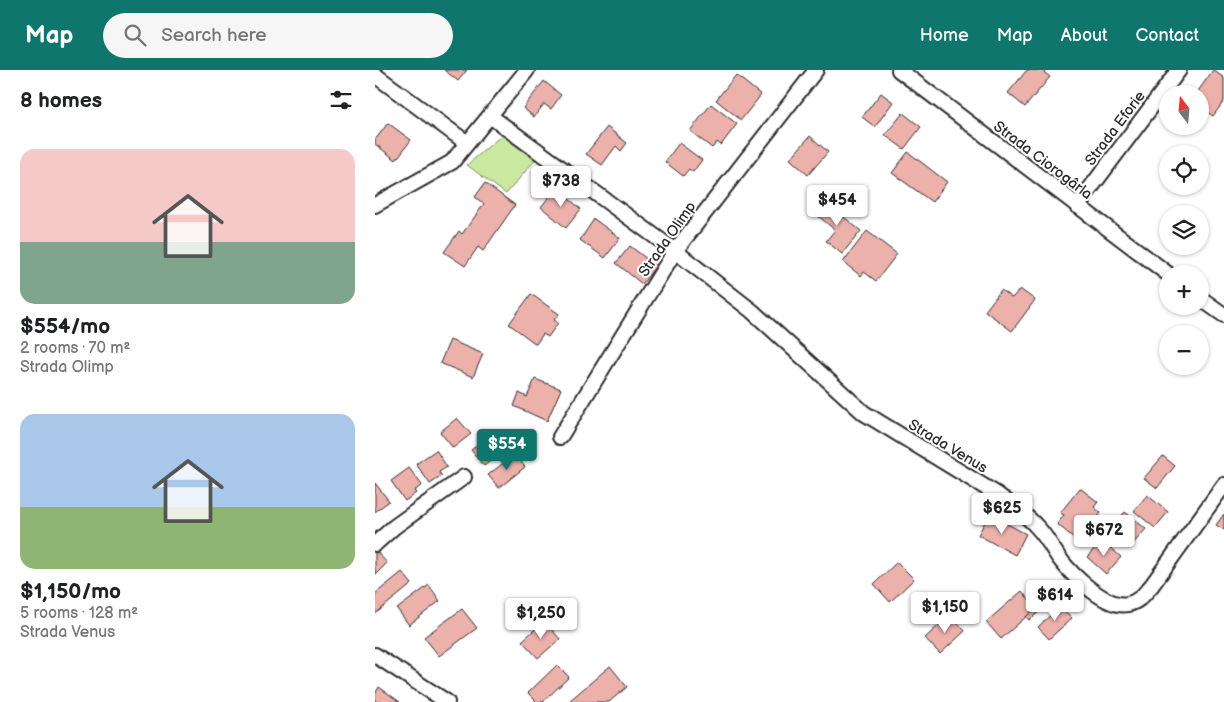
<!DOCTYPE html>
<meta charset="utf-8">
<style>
body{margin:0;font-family:"Balsamiq Sans",sans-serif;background:#f6f6f6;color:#202124;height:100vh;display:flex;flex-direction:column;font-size:19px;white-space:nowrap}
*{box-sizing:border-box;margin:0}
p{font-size:16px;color:#757577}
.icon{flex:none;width:28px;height:28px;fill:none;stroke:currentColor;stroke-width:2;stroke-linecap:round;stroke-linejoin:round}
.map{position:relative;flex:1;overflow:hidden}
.details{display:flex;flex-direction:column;background:#fff;width:375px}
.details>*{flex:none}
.needle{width:32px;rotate:344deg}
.tools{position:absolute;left:784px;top:15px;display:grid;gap:10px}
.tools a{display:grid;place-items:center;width:50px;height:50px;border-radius:50%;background:#fff;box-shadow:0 1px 4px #0004;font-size:25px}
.price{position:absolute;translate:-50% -42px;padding:0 11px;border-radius:5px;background:#fff;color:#222;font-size:16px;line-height:32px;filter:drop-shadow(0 1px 2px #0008)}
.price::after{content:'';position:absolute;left:50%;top:30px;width:15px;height:11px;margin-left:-8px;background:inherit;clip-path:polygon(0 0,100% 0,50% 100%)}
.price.on{background:#0f766e;color:#fff}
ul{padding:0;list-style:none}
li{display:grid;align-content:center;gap:10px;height:265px;padding:0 20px}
li span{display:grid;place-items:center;height:155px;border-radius:15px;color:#555}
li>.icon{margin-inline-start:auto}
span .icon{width:90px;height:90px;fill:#fffc;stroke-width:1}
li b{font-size:21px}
h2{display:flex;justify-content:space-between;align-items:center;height:60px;padding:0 20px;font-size:21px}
header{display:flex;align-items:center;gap:30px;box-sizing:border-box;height:70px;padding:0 25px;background:#0f766e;color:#fff}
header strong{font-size:24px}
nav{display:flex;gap:28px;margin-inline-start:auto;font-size:18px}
.search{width:350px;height:45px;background:#f6f6f6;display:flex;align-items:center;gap:12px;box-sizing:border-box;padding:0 18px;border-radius:28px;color:#757577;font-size:19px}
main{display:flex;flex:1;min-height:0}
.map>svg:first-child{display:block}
.green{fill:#cae89f;stroke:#7a8a65}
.building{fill:#edb1ac;stroke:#2b2b2b}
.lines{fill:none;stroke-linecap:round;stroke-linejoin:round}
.minor-casing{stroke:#2b2b2b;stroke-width:18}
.minor{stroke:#fff;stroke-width:14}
.labels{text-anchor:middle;stroke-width:4;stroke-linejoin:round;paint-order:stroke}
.street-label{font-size:15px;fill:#2b2b2b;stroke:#fff}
</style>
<header>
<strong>Map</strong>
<div class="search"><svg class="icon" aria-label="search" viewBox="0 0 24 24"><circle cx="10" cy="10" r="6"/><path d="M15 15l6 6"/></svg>Search here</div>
<nav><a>Home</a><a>Map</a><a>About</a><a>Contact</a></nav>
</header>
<main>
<section class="details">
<h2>8 homes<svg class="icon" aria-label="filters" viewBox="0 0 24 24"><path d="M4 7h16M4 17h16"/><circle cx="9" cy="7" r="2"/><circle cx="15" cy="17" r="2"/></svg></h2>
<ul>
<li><span style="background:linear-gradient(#f6c9c9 60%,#7fa58c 0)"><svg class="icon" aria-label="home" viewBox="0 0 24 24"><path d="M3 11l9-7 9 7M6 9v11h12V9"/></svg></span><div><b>$554/mo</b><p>2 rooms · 70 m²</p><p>Strada Olimp</p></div></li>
<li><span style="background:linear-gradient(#a9c7e8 60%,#8fb573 0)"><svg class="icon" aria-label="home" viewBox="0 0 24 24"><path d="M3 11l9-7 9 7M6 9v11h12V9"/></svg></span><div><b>$1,150/mo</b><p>5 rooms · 128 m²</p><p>Strada Venus</p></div></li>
</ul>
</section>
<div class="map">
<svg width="849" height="632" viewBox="0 0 849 632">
<rect width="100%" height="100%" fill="#fff"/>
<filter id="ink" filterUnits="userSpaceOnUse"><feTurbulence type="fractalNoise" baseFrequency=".02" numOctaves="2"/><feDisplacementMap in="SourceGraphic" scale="10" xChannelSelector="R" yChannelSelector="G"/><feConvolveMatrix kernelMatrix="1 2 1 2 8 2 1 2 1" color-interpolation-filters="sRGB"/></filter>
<g filter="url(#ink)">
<!-- green -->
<path class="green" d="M128 64 161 89 131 124 92 95Z"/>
<!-- building -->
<g class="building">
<path d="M69 0H92L83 11Z"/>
<path d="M652 0H666L675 7 650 37 633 23Z"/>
<path d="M838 0 849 8V31L838 46 825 37V24H821Z"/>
<path d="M361 5 386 25 366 50 341 30Z"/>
<path d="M169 11 186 25 176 39 169 34 159 47 148 38Z"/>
<path d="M506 23 518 32 500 57 487 47Z"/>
<path d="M336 34 362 54 346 75 342 72 337 78 315 61Z"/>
<path d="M528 43 546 57 529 79 510 65Z"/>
<path d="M13 53 36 70 21 90 0 74V70Z"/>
<path d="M232 57 252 73 246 81 241 76 227 95 211 84Z"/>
<path d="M435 66 453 82 433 105 415 89Z"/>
<path d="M304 73 327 90 318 102 314 99 308 106 290 92Z"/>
<path d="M533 82 572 112 557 132 517 103Z"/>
<path d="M110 113 140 135 108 181 103 177 90 196 69 182 84 161 87 164 109 134 100 127Z"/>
<path d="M181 118 206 139 191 158 166 137Z"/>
<path d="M448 130 486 161 467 184 451 171 460 160 438 142Z"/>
<path d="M219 149 245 168 230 188 205 170Z"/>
<path d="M492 161 522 184 501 211 489 202 486 206 468 192Z"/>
<path d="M255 176 281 196 267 214 241 193Z"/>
<path d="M645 219 660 230 637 261 610 241 626 220 637 228Z"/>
<path d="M156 224 184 244 179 250 183 253 173 267 168 264 161 274 134 254Z"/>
<path d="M75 270 108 284 98 307 65 293Z"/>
<path d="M160 309 186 319 172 351 139 336 144 323 152 327Z"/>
<path d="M82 348 96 364 78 378 65 362Z"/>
<path d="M113 366 127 382 109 396 96 380Z"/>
<path d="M61 380 72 397 64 402 67 406 55 414 41 394Z"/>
<path d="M140 384 150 397 124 418 113 405Z"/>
<path d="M788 386 800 396 782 418 769 408Z"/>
<path d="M34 398 47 415 39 421 41 423 30 431 16 411Z"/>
<path d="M0 413 14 431 0 442Z"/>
<path d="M705 418 723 432 719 437 726 443 715 457 712 454 700 469 682 454 689 445 685 443Z"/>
<path d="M772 425 793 442 780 458 759 441Z"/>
<path d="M750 442 771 459 757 475 736 458Z"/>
<path d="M614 444 651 464 640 485 603 465Z"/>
<path d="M849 444V460L841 455Z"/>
<path d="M727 470 746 487 731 504 712 487Z"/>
<path d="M0 480 12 493 0 505Z"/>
<path d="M522 492 539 509 515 532 499 514Z"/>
<path d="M27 502 37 514 0 544V524Z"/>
<path d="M54 515 65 531 34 555 22 539Z"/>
<path d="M647 521 661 538 626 569 611 552Z"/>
<path d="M685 536 697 548 674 569 663 557Z"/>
<path d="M661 538 665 541 654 550 651 547Z"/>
<path d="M87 539 102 558 64 586 49 567Z"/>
<path d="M575 545 590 561 565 584 550 568Z"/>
<path d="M169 551 185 569 163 588 147 571Z"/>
<path d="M182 595 194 607 168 632H162L153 623Z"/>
<path d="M235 596 252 617 234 632H193Z"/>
<path d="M4 617 25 632H0V624Z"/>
</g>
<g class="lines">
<defs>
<g id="minor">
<path d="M524 0 793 204"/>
<path d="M0 5 92 73"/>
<path d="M115 46 300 181 377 241 489 343 623 425C636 435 651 444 662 457 671 466 677 478 684 488 696 504 731 539 753 534 764 532 770 523 777 515L849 415"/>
<path d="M0 135 77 92 152 0"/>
<path d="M702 136 804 0"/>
<path d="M825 228 849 245"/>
<path d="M185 367 300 181 441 0"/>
<path d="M0 474 19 457 89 407"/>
<path d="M0 585 72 632"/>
</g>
</defs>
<!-- minor casing -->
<use href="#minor" class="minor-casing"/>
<!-- minor -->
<use href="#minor" class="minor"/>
</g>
</g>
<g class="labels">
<!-- street labels -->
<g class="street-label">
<text transform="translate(740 58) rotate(-53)" y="5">Strada Eforie</text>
<text transform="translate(668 90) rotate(37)" y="5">Strada Ciorogârla</text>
<text transform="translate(292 169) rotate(-55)" y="5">Strada Olimp</text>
<text transform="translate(573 376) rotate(31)" y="5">Strada Venus</text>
</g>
</g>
</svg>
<div class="tools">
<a><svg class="needle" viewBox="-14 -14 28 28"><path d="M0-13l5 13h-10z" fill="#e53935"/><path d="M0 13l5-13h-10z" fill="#757577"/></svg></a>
<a><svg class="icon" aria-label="locate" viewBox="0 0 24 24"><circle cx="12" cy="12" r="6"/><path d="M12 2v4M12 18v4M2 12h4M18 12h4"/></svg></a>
<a><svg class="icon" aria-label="layers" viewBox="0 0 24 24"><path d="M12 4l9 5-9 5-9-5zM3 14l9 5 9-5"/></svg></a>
<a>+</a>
<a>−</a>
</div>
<b class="price" style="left:186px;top:138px">$738</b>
<b class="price" style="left:462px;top:157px">$454</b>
<b class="price on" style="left:132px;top:401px">$554</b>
<b class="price" style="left:627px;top:465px">$625</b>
<b class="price" style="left:729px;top:487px">$672</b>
<b class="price" style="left:680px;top:552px">$614</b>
<b class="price" style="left:570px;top:564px">$1,150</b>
<b class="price" style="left:166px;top:570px">$1,250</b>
</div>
</main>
